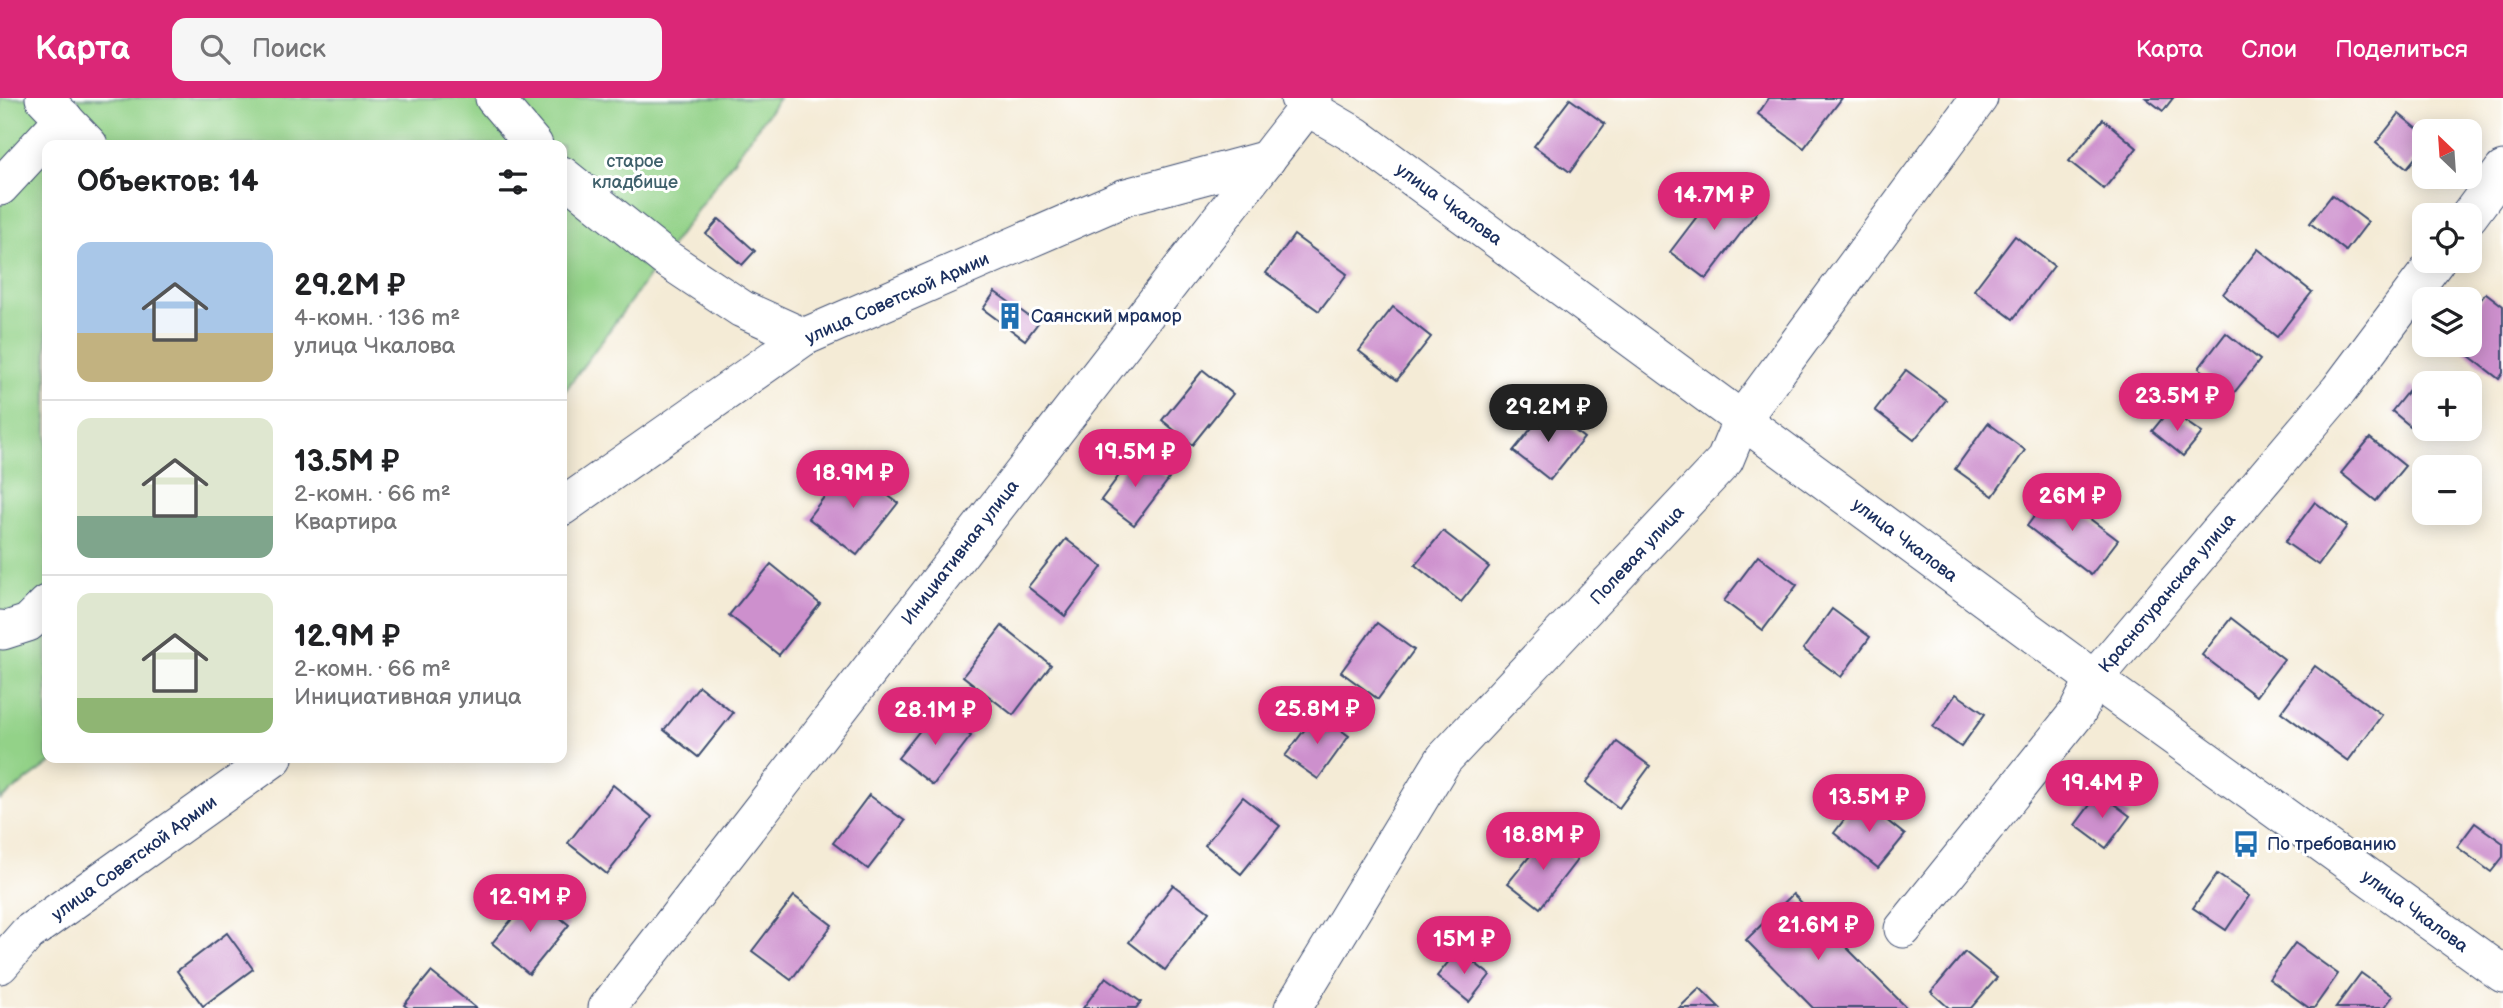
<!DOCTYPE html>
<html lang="ru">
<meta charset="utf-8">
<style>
body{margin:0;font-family:"Balsamiq Sans",sans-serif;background:#f6f6f6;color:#202124;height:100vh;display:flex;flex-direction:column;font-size:26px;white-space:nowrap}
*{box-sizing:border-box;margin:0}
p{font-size:23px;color:#757577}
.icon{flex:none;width:38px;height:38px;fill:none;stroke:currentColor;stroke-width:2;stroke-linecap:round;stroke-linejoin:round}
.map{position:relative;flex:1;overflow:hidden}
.details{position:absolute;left:42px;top:42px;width:525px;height:623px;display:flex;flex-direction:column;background:#fff;border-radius:14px;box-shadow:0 4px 18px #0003}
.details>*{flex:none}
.needle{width:46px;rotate:335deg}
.buttons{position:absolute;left:2412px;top:21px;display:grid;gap:14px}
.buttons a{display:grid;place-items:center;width:70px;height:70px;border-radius:14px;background:#fff;box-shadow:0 4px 18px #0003;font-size:35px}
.price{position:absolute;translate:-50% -60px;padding:0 16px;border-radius:24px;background:#db2777;color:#fff;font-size:23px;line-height:46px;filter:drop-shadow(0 2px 4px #0008)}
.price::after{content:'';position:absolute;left:50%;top:42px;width:21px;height:16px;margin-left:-10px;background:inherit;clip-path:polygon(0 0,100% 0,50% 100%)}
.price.current{background:#222;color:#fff}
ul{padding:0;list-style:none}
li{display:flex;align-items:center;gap:21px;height:175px;padding:0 35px}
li+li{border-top:2px solid #e0e0e0}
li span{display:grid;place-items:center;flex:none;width:196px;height:140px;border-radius:14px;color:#555}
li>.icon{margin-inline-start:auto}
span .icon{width:84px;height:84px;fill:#fffc;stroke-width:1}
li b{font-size:30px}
h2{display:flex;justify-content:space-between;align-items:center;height:84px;padding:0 35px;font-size:30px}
header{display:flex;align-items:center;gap:42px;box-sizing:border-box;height:98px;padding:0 35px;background:#db2777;color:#fff}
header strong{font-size:33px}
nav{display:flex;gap:38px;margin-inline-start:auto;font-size:24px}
.search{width:490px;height:63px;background:#f6f6f6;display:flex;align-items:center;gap:18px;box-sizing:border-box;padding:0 24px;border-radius:14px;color:#757577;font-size:26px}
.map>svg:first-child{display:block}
.green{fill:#93d288;stroke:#578073;stroke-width:2}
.building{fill:#cd90cd}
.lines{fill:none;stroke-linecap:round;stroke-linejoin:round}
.minor-casing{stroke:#3c4b70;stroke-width:39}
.minor{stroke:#fff;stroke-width:37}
.labels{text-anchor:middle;stroke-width:6;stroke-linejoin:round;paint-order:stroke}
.park-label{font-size:18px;fill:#3f606b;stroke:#fff}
.street-label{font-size:18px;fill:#1b2f5e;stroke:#fff}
.poi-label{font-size:18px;fill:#1b2f5e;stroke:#fff;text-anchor:start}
</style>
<header>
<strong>Карта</strong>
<div class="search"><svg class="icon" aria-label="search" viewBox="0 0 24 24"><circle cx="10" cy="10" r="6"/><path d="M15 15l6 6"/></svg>Поиск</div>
<nav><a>Карта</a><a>Слои</a><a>Поделиться</a></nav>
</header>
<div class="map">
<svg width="2503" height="910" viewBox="0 0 2503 910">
<rect width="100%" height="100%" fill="#fff"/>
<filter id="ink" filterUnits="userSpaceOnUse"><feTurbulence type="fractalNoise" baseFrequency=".0143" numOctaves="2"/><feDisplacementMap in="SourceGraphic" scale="14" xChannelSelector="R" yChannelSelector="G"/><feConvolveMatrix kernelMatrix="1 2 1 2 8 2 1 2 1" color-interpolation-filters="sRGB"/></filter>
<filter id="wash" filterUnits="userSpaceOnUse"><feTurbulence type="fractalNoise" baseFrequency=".00686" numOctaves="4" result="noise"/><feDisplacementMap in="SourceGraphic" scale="28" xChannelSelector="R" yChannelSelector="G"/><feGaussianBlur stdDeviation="1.57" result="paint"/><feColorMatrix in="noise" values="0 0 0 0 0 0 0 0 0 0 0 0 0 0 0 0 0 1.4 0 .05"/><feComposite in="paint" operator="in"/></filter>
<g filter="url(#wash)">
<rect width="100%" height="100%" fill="#f4ebd6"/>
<!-- green -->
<path class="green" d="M0 0H779L562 297V47H47V660H57L0 702Z"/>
<g id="blocks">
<!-- building -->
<g class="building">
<path d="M1769 0H1842L1804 50 1758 16Z"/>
<path d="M2146 0H2173L2163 13Z"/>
<path d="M1570 1 1605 26 1570 74 1534 48Z"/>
<path d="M2399 16 2424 36V49L2407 70 2376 45Z"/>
<path d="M2103 21 2137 50 2104 91 2069 63Z"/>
<path d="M1721 87 1757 114 1706 181 1670 154Z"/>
<path d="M2332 97 2368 124 2346 153 2310 125Z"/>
<path d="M719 121 755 153 742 167 706 136Z"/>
<path d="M1294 137 1347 176 1319 213 1266 175Z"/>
<path d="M2015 138 2054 168 2013 221 1974 192Z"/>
<path d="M2258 151 2312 194 2277 239 2223 196Z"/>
<path d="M995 194 1038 225 1025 242 983 211Z"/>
<path d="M2486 195 2503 208V275L2499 281 2455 247H2469V217Z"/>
<path d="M1393 209 1431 239 1397 282 1359 253Z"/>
<path d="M2226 235 2260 262 2233 296 2199 270Z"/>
<path d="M1203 272 1233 296 1192 347 1162 322Z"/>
<path d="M1906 272 1946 302 1914 342 1875 312Z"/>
<path d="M2412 288 2424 298V331H2429L2422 338 2392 313Z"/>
<path d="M1547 311 1584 340 1550 382 1513 353Z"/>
<path d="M2169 312 2202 335 2183 358 2152 333Z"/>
<path d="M1988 325 2025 352 1993 398 1955 371Z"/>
<path d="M2370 340 2405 368 2376 403 2341 375Z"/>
<path d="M1135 356 1169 381 1134 427 1101 402Z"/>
<path d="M848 368 898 405 857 457 808 420Z"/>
<path d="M2053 393 2118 442 2091 477 2027 428Z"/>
<path d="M2315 404 2347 428 2318 467 2285 444Z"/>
<path d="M1443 433 1489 469 1461 504 1415 467Z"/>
<path d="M1066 441 1102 469 1065 518 1028 489Z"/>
<path d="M1758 458 1797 487 1763 532 1724 503Z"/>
<path d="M771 466 820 506 779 557 729 517Z"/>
<path d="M1832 511 1870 539 1841 579 1803 551Z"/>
<path d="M2231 520 2284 561 2256 598 2202 557Z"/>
<path d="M1377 525 1414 552 1378 601 1341 574Z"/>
<path d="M1002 528 1051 567 1013 617 963 578Z"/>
<path d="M2315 568 2382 617 2348 663 2281 614Z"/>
<path d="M699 588 733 615 698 659 664 632Z"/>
<path d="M1956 596 1985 616 1961 649 1933 629Z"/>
<path d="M937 611 971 638 933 687 898 660Z"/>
<path d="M1317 615 1349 638 1318 681 1285 658Z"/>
<path d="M1617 644 1650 668 1619 710 1586 685Z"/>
<path d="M613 687 652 719 607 776 568 745Z"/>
<path d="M2099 695 2130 718 2106 750 2075 727Z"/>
<path d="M869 697 905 723 868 771 833 745Z"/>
<path d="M1243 699 1280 728 1241 776 1205 747Z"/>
<path d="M1860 701 1905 737 1878 770 1834 735Z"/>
<path d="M2475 725 2503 745V759L2491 774 2457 749Z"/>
<path d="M1546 738 1577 762 1540 810 1508 785Z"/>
<path d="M2217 776 2249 798 2226 832 2193 810Z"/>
<path d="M1173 787 1209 814 1165 872 1129 844Z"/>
<path d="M1793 796 1907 910H1813L1746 842Z"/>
<path d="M532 797 569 827 529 876 492 845Z"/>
<path d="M794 798 832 827 791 882 752 853Z"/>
<path d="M227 835 253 871 203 908 177 873Z"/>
<path d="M2295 845 2338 876 2314 910H2309L2269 881Z"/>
<path d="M1458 852 1490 877 1469 904 1437 878Z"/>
<path d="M1965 854 1997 880 1971 910H1949L1931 894Z"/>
<path d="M431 874 476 910H408L404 907Z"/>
<path d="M2361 875 2393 898 2384 910H2335Z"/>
<path d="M1106 879 1141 904 1136 910H1083Z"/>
<path d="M1700 890 1720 910H1679Z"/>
</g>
</g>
</g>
<g filter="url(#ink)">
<use href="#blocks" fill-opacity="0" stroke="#3c4b70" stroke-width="2"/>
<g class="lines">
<defs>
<g id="minor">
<path d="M44 0 89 47"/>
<path d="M494 0 534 47"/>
<path d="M1299 0 1307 9 1355 37 2094 581 2503 876"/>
<path d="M562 77 664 159 742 211 804 239"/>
<path d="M0 89 64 20"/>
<path d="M2469 118 2503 72"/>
<path d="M562 409 804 239 1126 99 1267 61"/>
<path d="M0 531 3 533 28 525 47 506"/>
<path d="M1903 831 2077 615 2094 581 2339 292 2436 163"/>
<path d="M0 867 28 835 274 660"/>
<path d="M607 910 1314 0"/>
<path d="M1293 910 1444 661 1725 362 1742 321 1979 0"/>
</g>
</defs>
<!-- minor casing -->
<use href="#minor" class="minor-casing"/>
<!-- minor -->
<use href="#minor" class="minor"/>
</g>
</g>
<!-- icons -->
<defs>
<symbol id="building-bare" viewBox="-9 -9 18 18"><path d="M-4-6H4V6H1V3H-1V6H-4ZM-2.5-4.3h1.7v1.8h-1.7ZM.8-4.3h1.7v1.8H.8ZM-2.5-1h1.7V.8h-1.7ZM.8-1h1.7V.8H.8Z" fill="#1f6fb2" stroke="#fff" stroke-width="2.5" paint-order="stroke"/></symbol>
<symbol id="bus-bare" viewBox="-9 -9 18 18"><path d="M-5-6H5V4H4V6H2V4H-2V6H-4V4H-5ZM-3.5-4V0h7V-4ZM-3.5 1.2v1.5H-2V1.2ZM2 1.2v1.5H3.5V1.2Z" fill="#1f6fb2" stroke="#fff" stroke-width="2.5" paint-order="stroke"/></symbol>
</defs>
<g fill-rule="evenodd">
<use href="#building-bare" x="991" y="199" width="38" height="38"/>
<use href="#bus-bare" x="2227" y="727" width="38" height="38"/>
</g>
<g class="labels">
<!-- park labels -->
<g class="park-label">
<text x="635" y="69">старое<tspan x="635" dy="21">кладбище</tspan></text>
</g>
<!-- street labels -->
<g class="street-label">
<text transform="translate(1449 106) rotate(36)" y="6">улица Чкалова</text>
<text transform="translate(897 200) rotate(-24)" y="6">улица Советской Армии</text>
<text transform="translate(1905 442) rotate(37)" y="6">улица Чкалова</text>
<text transform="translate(960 454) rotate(-52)" y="6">Инициативная улица</text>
<text transform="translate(1637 457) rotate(-47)" y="6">Полевая улица</text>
<text transform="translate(2167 495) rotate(-50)" y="6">Краснотуранская улица</text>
<text transform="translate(134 760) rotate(-36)" y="6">улица Советской Армии</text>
<text transform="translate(2415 813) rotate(36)" y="6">улица Чкалова</text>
</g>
<!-- poi labels -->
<g class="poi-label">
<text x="1031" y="224">Саянский мрамор</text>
<text x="2267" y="752">По требованию</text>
</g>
</g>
</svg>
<div class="buttons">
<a><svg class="needle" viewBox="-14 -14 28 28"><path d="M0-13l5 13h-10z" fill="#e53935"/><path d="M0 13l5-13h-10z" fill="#757577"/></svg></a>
<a><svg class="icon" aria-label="locate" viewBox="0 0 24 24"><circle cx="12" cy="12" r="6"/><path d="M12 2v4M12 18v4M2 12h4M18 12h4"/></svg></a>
<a><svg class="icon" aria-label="layers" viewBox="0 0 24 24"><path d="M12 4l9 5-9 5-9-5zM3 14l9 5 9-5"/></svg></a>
<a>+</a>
<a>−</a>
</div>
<b class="price" style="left:1714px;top:134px">14.7M ₽</b>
<b class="price" style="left:2177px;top:335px">23.5M ₽</b>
<b class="price current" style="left:1548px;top:346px">29.2M ₽</b>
<b class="price" style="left:1135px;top:391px">19.5M ₽</b>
<b class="price" style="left:853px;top:412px">18.9M ₽</b>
<b class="price" style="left:2072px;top:435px">26M ₽</b>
<b class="price" style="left:1317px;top:648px">25.8M ₽</b>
<b class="price" style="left:935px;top:649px">28.1M ₽</b>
<b class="price" style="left:2102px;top:722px">19.4M ₽</b>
<b class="price" style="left:1869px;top:736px">13.5M ₽</b>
<b class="price" style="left:1543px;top:774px">18.8M ₽</b>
<b class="price" style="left:530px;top:836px">12.9M ₽</b>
<b class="price" style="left:1818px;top:864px">21.6M ₽</b>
<b class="price" style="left:1464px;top:878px">15M ₽</b>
<section class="details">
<h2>Объектов: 14<svg class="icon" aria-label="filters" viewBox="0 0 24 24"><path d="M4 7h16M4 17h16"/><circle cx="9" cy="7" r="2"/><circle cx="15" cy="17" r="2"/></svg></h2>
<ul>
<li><span style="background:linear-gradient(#a9c7e8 65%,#c2b280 0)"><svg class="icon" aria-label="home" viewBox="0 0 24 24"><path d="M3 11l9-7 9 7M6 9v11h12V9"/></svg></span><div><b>29.2M ₽</b><p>4-комн. · 136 m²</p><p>улица Чкалова</p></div></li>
<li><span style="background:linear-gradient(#dfe7d0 70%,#7fa58c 0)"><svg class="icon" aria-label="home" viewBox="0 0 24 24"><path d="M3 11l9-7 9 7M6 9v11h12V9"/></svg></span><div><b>13.5M ₽</b><p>2-комн. · 66 m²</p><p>Квартира</p></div></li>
<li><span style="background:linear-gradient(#dfe7d0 75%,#8fb573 0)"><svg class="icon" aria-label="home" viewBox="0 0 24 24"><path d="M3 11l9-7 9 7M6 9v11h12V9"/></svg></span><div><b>12.9M ₽</b><p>2-комн. · 66 m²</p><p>Инициативная улица</p></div></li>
</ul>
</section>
</div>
